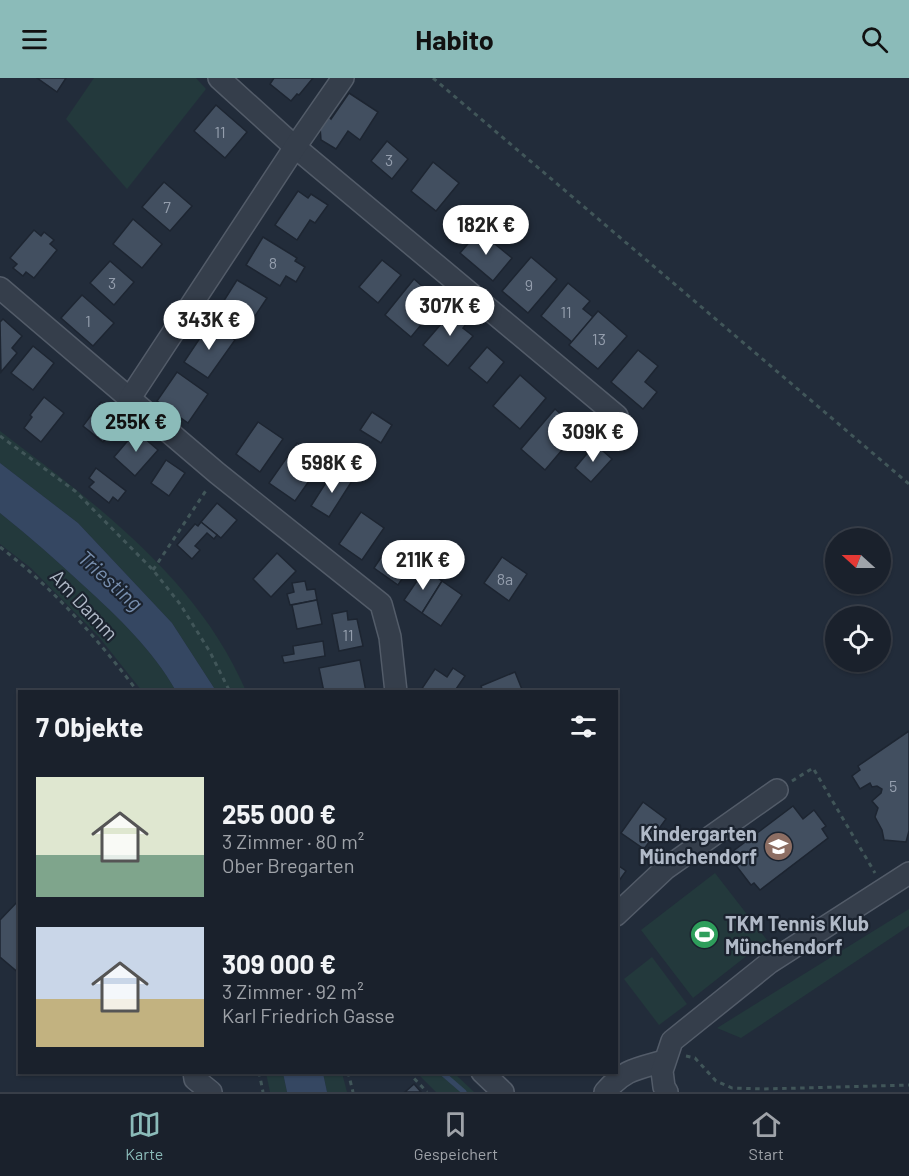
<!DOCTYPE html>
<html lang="de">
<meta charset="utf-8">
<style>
body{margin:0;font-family:Barlow,sans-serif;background:#232934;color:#f1f3f6;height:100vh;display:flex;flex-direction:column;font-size:22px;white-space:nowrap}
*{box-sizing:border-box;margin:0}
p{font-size:20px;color:#9fa3a9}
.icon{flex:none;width:33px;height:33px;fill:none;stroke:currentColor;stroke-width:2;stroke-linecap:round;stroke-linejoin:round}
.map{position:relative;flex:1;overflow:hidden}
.panel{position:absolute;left:18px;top:612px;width:600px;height:384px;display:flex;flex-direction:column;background:#1a212c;border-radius:0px;box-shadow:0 2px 4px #0004,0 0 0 2px #383e48}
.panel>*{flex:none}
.needle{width:39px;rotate:291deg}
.buttons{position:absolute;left:825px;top:450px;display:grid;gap:12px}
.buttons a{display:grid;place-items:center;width:66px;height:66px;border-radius:50%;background:#1a212c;box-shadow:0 2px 4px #0004,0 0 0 2px #383e48;font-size:30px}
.price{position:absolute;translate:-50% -51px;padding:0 14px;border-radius:21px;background:#fff;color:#222;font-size:20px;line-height:39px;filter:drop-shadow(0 2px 3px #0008)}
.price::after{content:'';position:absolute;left:50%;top:36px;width:18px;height:14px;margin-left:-9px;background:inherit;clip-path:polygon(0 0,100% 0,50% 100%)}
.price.selected{background:#8bbbb9;color:#111}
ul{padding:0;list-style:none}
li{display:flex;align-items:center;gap:18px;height:150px;padding:0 18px}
li span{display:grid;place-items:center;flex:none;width:168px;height:120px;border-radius:0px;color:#555}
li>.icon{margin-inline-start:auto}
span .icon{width:72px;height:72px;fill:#fffc;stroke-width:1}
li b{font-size:26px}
h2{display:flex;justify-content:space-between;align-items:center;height:72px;padding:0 18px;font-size:26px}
header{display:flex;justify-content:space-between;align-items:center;height:78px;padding:0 18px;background:#8bbbb9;color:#111;font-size:27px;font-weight:700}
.dock{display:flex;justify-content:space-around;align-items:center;height:84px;border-top:2px solid #383e48;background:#1a212c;font-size:16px;color:#9fa3a9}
.dock a{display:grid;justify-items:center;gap:3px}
.dock .selected{color:#8bbbb9}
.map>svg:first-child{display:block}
.green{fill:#23393c}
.water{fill:#354762}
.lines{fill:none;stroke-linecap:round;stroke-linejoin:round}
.stream{stroke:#354762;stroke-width:5}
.building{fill:#424f60;stroke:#1d2531;stroke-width:1.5}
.minor-casing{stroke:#535c69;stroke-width:24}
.path{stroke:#415659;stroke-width:3;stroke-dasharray:4.5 4.5;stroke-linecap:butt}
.minor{stroke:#353e4b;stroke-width:21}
.labels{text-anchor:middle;stroke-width:4.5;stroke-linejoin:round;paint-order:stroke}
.number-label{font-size:16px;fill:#949ead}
.street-label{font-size:20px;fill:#b0b9c7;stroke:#1b232f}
.poi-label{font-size:20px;font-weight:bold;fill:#b0b9c7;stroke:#1b232f;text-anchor:end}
.water-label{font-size:21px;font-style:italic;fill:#788faf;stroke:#1b232f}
</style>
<header><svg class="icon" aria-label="menu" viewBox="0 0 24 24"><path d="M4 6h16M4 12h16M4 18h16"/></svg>Habito<svg class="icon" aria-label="search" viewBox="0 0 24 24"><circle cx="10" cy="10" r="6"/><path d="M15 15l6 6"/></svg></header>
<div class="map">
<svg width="909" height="1014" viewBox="0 0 909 1014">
<rect width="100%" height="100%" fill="#222c3a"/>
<!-- green -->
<g class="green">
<path d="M94 0H196L206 11 127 111 66 41Z"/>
<path d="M0 353C95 425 198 501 246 613H216L172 545 78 445 0 385Z"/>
<path d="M0 435C29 458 56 482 83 507 118 539 153 572 176 613H142L99 559 31 490 0 466Z"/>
<path d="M715 795 767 862 693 920 641 852Z"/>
<path d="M909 831V848L741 960 717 950Z"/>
<path d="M652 879 687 926 659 947 624 901Z"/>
<path d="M266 995H283L287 1014H270Z"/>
<path d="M323 995H342L347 1014H327Z"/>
<path d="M417 995H454L474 1014H436Z"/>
</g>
<!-- water -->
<g class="water">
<path d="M0 385 78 445 172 545 216 613H176C153 572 118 539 83 507 56 482 29 458 0 435Z"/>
<path d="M283 995H323L327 1014H287Z"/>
</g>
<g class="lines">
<!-- stream -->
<path class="stream" d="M441 994 464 1014"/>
</g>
<!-- building -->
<g class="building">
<path d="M37 0H66L57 14Z"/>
<path d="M274 0H313L299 17 297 16 291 23 270 6Z"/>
<path d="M349 15 378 34 360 62 348 53 336 71 321 62 320 49 328 38 331 41Z"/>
<path d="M216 27 247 54 225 80 194 53Z"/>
<path d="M387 63 408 81 392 101 371 83Z"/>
<path d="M433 84 459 105 436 133 411 113Z"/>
<path d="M164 104 192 128 170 153 142 129Z"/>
<path d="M298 113 308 120 311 116 328 127 315 145 310 142 297 162 275 147Z"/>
<path d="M133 141 162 166 142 190 113 166Z"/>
<path d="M34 152 41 158 44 154 54 162 50 166 57 172 34 200 26 194 23 198 13 190 17 186 10 180Z"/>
<path d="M479 153 512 180 493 203 460 175Z"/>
<path d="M263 159 297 180 295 183 305 189 296 204 286 198 280 208 246 187Z"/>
<path d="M531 179 557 201 528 235 502 213Z"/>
<path d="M382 182 401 197 378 225 359 209Z"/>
<path d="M110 183 134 204 114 227 90 205Z"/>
<path d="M414 201 440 224 411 259 385 237Z"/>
<path d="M237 202 267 220 253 241 241 233 235 243 218 232Z"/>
<path d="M568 205 590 223 583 231 593 239 572 264 541 238Z"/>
<path d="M82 217 114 245 93 268 61 240Z"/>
<path d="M461 227 473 237 463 250 473 258 448 288 423 267 448 238 450 240Z"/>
<path d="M598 233 627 258 598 291 569 267Z"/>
<path d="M3 241 22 258 12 270 17 275 1 294 0 244Z"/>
<path d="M210 245 235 262 208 300 184 284Z"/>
<path d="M33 268 54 285 33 312 11 295Z"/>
<path d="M487 269 504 284 487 305 469 290Z"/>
<path d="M638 272 658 288 645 304 657 314 643 331 611 304Z"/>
<path d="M177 294 208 316 188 345 157 323Z"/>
<path d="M520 297 546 320 520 351 493 328Z"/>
<path d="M44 319 64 335 41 364 24 350 32 339 30 337Z"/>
<path d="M101 324 121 340 103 364 83 348Z"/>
<path d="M555 331 579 352 545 392 521 371Z"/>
<path d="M372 334 392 347 381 365 360 352Z"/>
<path d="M258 344 283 361 260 394 236 376Z"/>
<path d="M136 353 158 372 135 398 114 379Z"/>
<path d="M297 365 323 383 295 423 269 405Z"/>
<path d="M595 366 612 381 591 404 575 390Z"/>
<path d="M166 382 185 395 169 418 151 405Z"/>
<path d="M96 390 126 413 118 423 113 419 109 425 89 409 94 404 89 400Z"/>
<path d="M334 392 352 403 329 439 311 428Z"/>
<path d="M217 425 237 442 221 460 201 444Z"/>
<path d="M361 434 384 450 362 482 339 466Z"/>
<path d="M201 444 217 457 214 461 207 455 195 468 200 472 192 481 177 467 195 446 198 448Z"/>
<path d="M390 466 414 483 398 507 374 490Z"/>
<path d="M277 475 296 493 271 519 253 501Z"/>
<path d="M502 479 527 496 509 523 484 505Z"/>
<path d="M425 491 442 503 422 535 404 522Z"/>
<path d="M305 503 307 512 315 511 317 522 290 527 287 516 294 514 292 505Z"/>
<path d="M442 503 462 517 441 548 422 535Z"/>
<path d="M317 522 322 546 297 551 292 527Z"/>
<path d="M347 533 348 542 357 541 363 568 339 573 332 536Z"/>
<path d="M323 563 325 578 284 585 282 578 294 576 293 568Z"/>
<path d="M360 582 366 614H324L319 590Z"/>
<path d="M453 590 465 598 454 614 421 612 435 591 447 599Z"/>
<path d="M515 594 523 614H483L481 608Z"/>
<path d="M909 653V753L906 764 884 762 882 752 875 739 878 730 872 723 881 715 882 711 877 708 872 709 870 705 860 711 852 698 860 692 858 688Z"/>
<path d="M643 724 666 741 644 771 621 755Z"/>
<path d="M793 728 803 741 814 732 826 748 822 751 828 760 760 812 754 805 751 807 728 777Z"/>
<path d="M616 786 626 793 616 807Z"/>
<path d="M20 821 18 853 20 896 0 879V842Z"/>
<path d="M414 1006 421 1014H405Z"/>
</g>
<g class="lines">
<defs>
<g id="minor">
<path d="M219 0 295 69 617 338"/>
<path d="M0 210 217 395 381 526 390 559 396 614"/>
<path d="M130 320 295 69 343 0"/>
<path d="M616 837 665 791 777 712"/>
<path d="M194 994 195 1001 211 1014"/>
<path d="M482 994 503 1014"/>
<path d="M605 1014C625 991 636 991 664 983"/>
<path d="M667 1014 664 1009 662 993 672 963 769 885 909 795"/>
</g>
</defs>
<!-- minor casing -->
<use href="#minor" class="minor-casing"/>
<!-- path -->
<g class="path">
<path d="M433 0 909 406"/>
<path d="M0 358 75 413 153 492 180 526 210 574 230 614"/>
<path d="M0 469C53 510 97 560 138 614"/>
<path d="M153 492 207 411"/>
<path d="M792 703 813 690 875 795"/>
<path d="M686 978 695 980 716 1003 732 1010 764 1011 909 1007"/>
<path d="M259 994 263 1014"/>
<path d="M348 994 353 1014"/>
<path d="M408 994 427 1014"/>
</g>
<!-- minor -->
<use href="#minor" class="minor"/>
</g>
<!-- icons -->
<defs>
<symbol id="school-disc" viewBox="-11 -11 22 22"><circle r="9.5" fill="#8d6e63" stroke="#1b232f"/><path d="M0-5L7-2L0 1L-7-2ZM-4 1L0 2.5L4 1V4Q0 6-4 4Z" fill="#fff"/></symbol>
<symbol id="stadium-disc" viewBox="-11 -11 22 22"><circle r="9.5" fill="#2e9e5b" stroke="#1b232f"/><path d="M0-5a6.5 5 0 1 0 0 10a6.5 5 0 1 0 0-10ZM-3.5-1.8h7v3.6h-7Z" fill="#fff"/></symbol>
</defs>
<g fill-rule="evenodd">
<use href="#school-disc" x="762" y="752" width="33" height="33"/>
<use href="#stadium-disc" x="688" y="840" width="33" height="33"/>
</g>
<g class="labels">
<!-- number labels -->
<g class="number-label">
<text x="220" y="60">11</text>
<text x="389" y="88">3</text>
<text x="167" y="135">7</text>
<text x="273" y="191">8</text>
<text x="112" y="211">3</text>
<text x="529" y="213">9</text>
<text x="566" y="240">11</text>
<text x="88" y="249">1</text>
<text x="599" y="267">13</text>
<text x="505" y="507">8a</text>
<text x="348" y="563">11</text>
<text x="893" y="714">5</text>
</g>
<!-- street labels -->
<g class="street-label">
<text transform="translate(84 527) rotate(47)" y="7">Am Damm</text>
</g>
<!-- poi labels -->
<g class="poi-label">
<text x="757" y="763">Kindergarten<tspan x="757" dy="23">Münchendorf</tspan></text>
<text x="725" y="853" text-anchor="start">TKM Tennis Klub<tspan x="725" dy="23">Münchendorf</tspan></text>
</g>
<!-- water labels -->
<g class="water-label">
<text transform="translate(110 503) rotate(42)" y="7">Triesting</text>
</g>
</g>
</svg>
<div class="buttons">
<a><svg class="needle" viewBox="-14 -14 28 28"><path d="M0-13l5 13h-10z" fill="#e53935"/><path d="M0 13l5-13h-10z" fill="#9fa3a9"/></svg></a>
<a><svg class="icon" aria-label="locate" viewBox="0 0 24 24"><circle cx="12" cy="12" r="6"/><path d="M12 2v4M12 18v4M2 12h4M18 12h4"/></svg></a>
</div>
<b class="price" style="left:486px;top:178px">182K €</b>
<b class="price" style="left:450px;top:259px">307K €</b>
<b class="price" style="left:209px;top:273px">343K €</b>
<b class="price selected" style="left:136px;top:375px">255K €</b>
<b class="price" style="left:593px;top:385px">309K €</b>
<b class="price" style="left:332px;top:416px">598K €</b>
<b class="price" style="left:423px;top:513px">211K €</b>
<section class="panel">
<h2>7 Objekte<svg class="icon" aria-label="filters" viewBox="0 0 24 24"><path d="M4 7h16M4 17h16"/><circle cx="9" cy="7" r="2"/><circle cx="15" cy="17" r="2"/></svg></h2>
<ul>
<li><span style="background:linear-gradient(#dfe7d0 65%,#7fa58c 0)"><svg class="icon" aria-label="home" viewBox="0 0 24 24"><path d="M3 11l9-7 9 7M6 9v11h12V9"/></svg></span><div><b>255 000 €</b><p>3 Zimmer · 80 m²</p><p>Ober Bregarten</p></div></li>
<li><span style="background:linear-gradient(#c9d6e8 60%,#c2b280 0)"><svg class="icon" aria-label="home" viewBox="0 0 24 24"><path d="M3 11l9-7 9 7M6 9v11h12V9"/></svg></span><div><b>309 000 €</b><p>3 Zimmer · 92 m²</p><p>Karl Friedrich Gasse</p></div></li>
</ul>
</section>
</div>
<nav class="dock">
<a class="selected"><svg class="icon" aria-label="map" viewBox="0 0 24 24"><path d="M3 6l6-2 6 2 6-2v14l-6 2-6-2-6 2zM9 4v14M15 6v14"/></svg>Karte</a>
<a><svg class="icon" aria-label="saved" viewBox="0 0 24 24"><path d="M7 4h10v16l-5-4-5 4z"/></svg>Gespeichert</a>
<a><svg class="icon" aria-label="home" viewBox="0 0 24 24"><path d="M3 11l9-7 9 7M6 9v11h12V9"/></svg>Start</a>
</nav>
